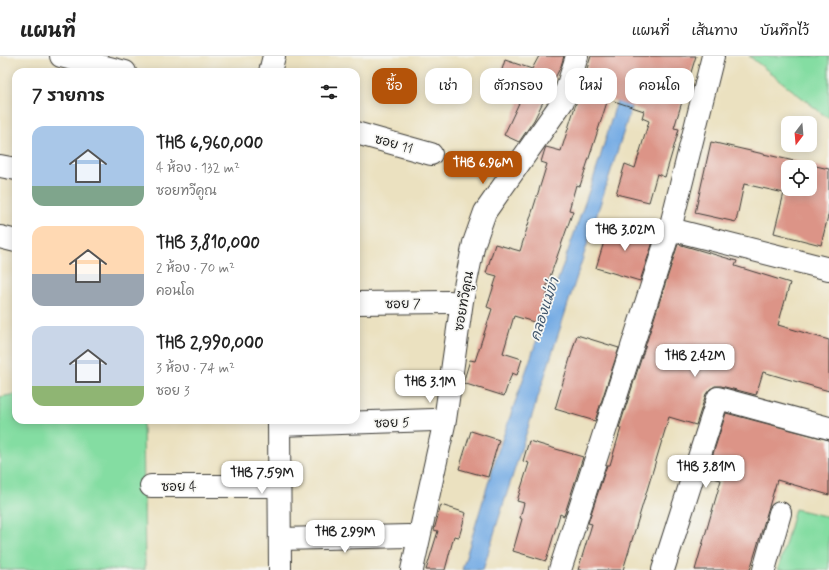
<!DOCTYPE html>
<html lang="th">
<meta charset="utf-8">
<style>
body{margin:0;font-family:Mynerve,"Playpen Sans Thai",sans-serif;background:#f6f6f6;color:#222;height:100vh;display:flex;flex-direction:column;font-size:15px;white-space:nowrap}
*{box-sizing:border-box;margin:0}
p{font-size:13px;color:#767676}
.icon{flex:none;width:22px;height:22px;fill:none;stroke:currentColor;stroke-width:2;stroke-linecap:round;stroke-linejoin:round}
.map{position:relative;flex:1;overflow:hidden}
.sheet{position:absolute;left:12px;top:12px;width:348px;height:356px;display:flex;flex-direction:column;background:#fff;border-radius:12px;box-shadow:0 2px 10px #0003}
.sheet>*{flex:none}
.guide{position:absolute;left:372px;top:12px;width:380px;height:36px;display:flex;gap:8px}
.needle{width:26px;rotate:196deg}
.controls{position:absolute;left:781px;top:60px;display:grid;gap:8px}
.controls a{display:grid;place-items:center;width:36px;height:36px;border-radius:8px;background:#fff;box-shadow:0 2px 10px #0003;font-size:20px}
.price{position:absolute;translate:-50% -34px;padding:0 9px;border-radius:8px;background:#fff;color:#222;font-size:13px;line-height:26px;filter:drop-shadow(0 1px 2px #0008)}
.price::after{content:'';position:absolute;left:50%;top:24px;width:12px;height:9px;margin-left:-6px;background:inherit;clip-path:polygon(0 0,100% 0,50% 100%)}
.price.selected{background:#b45309;color:#fff}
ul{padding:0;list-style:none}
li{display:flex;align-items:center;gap:12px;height:100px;padding:0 20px}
li span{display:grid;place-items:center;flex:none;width:112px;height:80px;border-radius:12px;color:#555}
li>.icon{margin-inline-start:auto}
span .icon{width:48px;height:48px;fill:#fffc;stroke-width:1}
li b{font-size:17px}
h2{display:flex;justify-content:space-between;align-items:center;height:48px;padding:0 20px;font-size:17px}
.pill{padding:0 14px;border-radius:12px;background:#fff;box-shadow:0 2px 10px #0003;font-size:14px;line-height:36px}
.pill.selected{background:#b45309;color:#fff}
header{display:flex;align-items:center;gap:24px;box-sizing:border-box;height:56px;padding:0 20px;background:#fff;border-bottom:1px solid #e0e0e0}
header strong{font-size:19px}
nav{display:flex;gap:22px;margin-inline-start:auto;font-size:14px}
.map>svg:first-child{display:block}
.green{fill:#84dda2;stroke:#507c5f}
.water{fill:#76ace4;stroke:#496480}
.building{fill:#dc9487;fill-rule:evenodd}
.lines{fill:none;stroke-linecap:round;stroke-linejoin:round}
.minor-casing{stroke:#3b3a35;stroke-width:24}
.minor{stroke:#fff;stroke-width:22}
.labels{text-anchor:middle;stroke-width:3.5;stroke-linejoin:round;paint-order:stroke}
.street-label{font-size:13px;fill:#1c1c1c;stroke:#f6f6f2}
.water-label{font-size:14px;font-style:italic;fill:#40566c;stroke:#f6f6f2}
</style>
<header>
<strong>แผนที่</strong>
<nav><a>แผนที่</a><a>เส้นทาง</a><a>บันทึกไว้</a></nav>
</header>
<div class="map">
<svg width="829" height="514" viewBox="0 0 829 514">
<rect width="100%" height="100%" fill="#f6f6f2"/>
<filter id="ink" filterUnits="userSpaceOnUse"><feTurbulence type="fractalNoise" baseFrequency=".025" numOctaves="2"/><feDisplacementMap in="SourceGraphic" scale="8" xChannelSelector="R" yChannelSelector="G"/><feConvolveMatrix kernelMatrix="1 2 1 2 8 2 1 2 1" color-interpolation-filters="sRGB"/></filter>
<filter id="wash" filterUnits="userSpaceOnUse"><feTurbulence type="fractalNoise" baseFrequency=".012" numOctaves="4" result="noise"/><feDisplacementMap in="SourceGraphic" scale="16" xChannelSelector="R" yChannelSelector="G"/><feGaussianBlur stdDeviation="0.9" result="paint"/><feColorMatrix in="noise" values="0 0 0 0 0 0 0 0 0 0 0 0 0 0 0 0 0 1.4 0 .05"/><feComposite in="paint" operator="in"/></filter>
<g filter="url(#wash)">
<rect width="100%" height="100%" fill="#ebe1c0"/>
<!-- green -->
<g class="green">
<path d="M749 0H829V63Z"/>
<path d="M16 338V364H143L145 514H0V341Z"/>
<path d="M795 453 829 461V514H778Z"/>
</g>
<!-- water -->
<path class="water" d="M630 0H646L628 62 497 468 483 514H462L497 398 597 112Z"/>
<g id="blocks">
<!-- building -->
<g class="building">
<path d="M539 0H564L561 10 534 64 519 86 504 79 519 47 494 39 505 4 532 13Z"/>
<path d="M591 0H696L674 72 679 73 665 121 657 118 649 146 616 138 625 108 635 112 649 65 642 62 644 55 608 43 580 130 576 129 569 154 573 155 545 235 548 236 537 267 514 260 503 297 522 303 517 319 512 317 504 340 463 327 470 304 475 305 492 253 487 251 497 220 486 217 495 188 520 195 547 108 541 106 545 93 546 91 561 95Z"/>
<path d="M711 86 829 113V156L821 189 774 177 784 137 744 128 736 166 695 157ZM788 111H810V133H788Z"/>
<path d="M610 166 655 180 640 225 596 212Z"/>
<path d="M678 188 737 205 735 210 790 227 778 269 829 284V335L763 316 756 339 721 330H715L710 333 706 338 696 369 669 361 623 514H578L592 468 588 467 607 409H610L621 372H619Z"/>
<path d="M577 279 619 292 595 365 555 353Z"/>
<path d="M726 357 829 384V439L777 424 750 514H695L721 424 706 420Z"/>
<path d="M471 375 499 384 488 421 459 413Z"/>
<path d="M529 385 583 401 564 460 560 458 546 505 513 495 522 463 520 462 524 447 517 445 529 407 523 405Z"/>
<path d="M441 449 466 457 459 481 454 480 445 514H426L438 475 434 474Z"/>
</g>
</g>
</g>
<g filter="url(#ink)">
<use href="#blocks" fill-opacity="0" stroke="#3b3a35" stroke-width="1"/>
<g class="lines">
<defs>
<g id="minor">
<path d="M61 0 125 16"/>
<path d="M270 16 274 0"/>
<path d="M356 77 431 98"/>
<path d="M0 110 16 113"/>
<path d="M670 173 829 213"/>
<path d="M0 181 16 185"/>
<path d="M356 247 450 246"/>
<path d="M279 364 280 514"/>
<path d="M279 369 434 364"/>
<path d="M151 430H279"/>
<path d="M280 483 409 480"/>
<path d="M412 514 445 364 462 245 474 187 485 156 563 45 577 0"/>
<path d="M560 514 670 173 713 0"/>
<path d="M663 514 718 342 829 372"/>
<path d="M764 514 780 457"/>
</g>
</defs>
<!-- minor casing -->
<use href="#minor" class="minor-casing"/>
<!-- minor -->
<use href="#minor" class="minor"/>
</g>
</g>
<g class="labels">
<!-- street labels -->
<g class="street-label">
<text transform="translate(394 87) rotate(16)" y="5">ซอย 11</text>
<text transform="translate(463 245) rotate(-80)" y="5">ซอยทวีคูณ</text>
<text transform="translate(403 247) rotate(-1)" y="5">ซอย 7</text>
<text transform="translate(392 366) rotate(-2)" y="5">ซอย 5</text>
<text x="179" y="435">ซอย 4</text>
</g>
<!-- water labels -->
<g class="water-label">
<text transform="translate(544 253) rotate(-72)" y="5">คลองแม่ข่า</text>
</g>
</g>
</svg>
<div class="controls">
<a><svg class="needle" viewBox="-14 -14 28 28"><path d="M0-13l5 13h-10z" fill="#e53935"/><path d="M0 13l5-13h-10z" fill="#767676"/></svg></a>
<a><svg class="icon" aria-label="locate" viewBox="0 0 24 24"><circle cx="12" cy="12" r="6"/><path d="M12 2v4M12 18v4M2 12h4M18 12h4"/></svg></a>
</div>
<b class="price selected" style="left:483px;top:129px">THB 6.96M</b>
<b class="price" style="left:625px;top:196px">THB 3.02M</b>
<b class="price" style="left:695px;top:322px">THB 2.42M</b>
<b class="price" style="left:430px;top:348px">THB 3.1M</b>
<b class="price" style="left:706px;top:433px">THB 3.81M</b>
<b class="price" style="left:262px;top:439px">THB 7.59M</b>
<b class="price" style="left:345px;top:498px">THB 2.99M</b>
<div class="guide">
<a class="pill selected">ซื้อ</a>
<a class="pill">เช่า</a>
<a class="pill">ตัวกรอง</a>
<a class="pill">ใหม่</a>
<a class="pill">คอนโด</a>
</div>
<section class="sheet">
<h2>7 รายการ<svg class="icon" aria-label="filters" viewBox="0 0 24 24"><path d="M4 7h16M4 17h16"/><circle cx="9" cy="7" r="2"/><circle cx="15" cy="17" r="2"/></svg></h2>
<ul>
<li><span style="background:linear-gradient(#a9c7e8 75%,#7fa58c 0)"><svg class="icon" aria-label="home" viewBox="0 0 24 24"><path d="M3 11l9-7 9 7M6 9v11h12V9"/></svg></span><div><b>THB 6,960,000</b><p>4 ห้อง · 132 m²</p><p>ซอยทวีคูณ</p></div></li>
<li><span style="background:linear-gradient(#ffd9b3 60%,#9aa5b1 0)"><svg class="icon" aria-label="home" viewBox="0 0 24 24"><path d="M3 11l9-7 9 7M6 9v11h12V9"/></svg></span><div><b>THB 3,810,000</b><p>2 ห้อง · 70 m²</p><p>คอนโด</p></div></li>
<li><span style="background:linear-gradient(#c9d6e8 75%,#8fb573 0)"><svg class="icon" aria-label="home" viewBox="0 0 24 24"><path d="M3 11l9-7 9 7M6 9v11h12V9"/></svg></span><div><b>THB 2,990,000</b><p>3 ห้อง · 74 m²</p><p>ซอย 3</p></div></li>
</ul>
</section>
</div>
